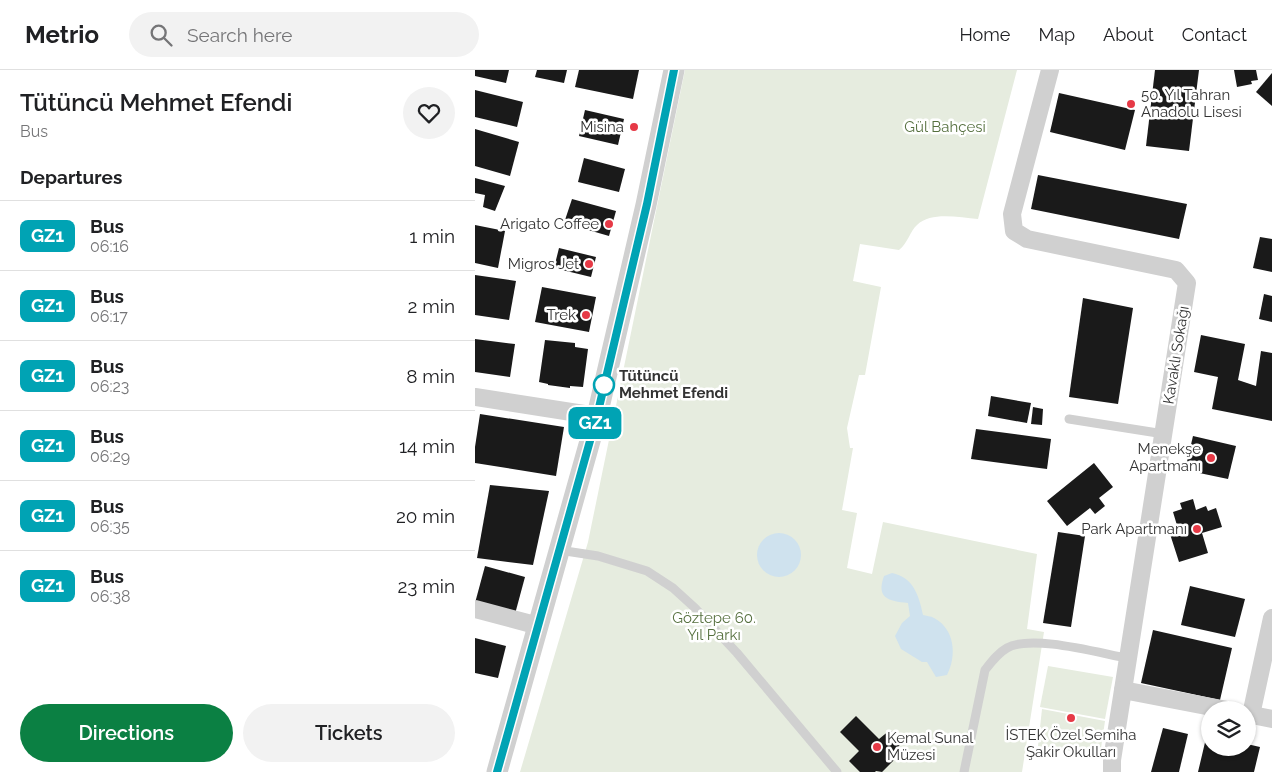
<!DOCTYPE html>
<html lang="en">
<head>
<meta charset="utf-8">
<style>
  body { margin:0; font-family:Raleway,sans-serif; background:#f2f2f2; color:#202124; height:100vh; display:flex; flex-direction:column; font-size:19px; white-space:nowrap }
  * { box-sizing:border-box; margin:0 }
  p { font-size:16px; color:#757577 }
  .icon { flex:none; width:28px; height:28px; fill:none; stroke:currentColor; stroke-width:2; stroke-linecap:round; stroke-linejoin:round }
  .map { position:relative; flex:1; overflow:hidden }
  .sheet { display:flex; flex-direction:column; background:#fff; width:475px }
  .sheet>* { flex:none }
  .badge { padding:0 10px; border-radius:8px; font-size:18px; line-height:32px }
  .tools { position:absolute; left:726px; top:631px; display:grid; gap:10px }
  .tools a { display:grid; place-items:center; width:55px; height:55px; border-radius:50%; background:#fff; box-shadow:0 1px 4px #0004; font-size:25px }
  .map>.badge { position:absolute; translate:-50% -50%; box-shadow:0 0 0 2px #fff }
  h2 { padding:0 20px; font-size:19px; line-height:45px }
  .round { display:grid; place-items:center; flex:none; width:52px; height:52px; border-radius:26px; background:#f2f2f2 }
  .headline { display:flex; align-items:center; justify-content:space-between; height:85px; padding:0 20px }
  h1 { font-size:24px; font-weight:600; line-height:38px }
  .cta { display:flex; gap:10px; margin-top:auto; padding:10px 20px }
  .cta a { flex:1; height:58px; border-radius:30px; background:#0b8043; color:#fff; font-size:20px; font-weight:600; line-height:58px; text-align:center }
  .cta a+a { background:#f2f2f2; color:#202124 }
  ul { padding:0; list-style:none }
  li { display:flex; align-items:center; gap:15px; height:70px; padding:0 20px; border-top:1px solid #e0e0e0 }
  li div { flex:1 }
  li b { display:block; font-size:19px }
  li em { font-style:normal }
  li .badge { min-width:55px; font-weight:700; text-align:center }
  header { display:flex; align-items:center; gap:30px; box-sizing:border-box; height:70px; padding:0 25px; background:#fff; border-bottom:1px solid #e0e0e0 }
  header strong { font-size:24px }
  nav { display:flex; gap:28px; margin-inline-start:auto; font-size:18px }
  .search { width:350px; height:45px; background:#f2f2f2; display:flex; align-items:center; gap:12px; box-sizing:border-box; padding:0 18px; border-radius:28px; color:#757577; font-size:19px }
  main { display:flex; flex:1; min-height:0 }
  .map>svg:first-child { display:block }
  .green { fill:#e6ecdf }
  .water { fill:#cfe2ee }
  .building { fill:#1a1a1a }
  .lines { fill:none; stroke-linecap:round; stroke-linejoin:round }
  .service { stroke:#d0d0d0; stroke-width:9 }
  .minor { stroke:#d0d0d0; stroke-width:18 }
  .tertiary { stroke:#d0d0d0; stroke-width:21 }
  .line-casing { stroke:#fff; stroke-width:11 }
  .line { stroke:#00a3b4; stroke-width:8 }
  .poi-dot { fill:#e63946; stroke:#fff; stroke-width:2 }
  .stop-dot { fill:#fff; stroke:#00a3b4; stroke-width:2.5 }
  .labels { text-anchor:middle; stroke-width:5; stroke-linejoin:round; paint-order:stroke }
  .poi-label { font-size:15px; fill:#333; stroke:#fff; text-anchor:end }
  .park-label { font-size:15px; fill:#56703f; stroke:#fff }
  .street-label { font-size:15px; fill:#333; stroke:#fff }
  .stop-label { font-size:15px; font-weight:bold; fill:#333; stroke:#fff; text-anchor:start }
</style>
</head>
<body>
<header>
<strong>Metrio</strong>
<div class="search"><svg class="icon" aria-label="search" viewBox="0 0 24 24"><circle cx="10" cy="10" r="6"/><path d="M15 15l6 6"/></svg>Search here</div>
<nav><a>Home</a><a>Map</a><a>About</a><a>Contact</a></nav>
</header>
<main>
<section class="sheet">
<div class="headline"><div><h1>Tütüncü Mehmet Efendi</h1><p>Bus</p></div><a class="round"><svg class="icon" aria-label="heart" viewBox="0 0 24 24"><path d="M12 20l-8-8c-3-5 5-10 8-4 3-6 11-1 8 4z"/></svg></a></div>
<h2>Departures</h2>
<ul>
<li><span class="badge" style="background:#00a3b4;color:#fff">GZ1</span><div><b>Bus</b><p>06:16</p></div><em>1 min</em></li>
<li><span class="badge" style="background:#00a3b4;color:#fff">GZ1</span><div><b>Bus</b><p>06:17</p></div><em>2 min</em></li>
<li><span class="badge" style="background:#00a3b4;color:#fff">GZ1</span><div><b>Bus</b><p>06:23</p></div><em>8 min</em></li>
<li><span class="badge" style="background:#00a3b4;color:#fff">GZ1</span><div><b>Bus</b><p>06:29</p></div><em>14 min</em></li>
<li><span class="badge" style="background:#00a3b4;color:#fff">GZ1</span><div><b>Bus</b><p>06:35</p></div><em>20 min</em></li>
<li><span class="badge" style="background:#00a3b4;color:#fff">GZ1</span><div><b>Bus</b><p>06:38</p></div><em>23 min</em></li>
</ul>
<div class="cta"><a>Directions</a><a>Tickets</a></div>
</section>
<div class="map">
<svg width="797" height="702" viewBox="0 0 797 702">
  <rect width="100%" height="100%" fill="#fff"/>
  <g class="green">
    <path d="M210 0H542L503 149C484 148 457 141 442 155 435 161 433 173 424 180L385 174 378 211 406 217 390 305H384L372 358 375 378H378L367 440 382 443 372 498 397 504 408 452 562 484 552 559 569 562 547 702H45L113 472Z"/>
    <polygon points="573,596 638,607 630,649 565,637"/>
    <polygon points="567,639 630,651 625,685 563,676"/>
  </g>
  <g class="water">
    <circle cx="304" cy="485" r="22"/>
    <path d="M417 503C438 507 444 525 448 545 451 546 456 546 459 548 480 559 482 586 472 605L461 607 452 592H447L426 579 420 566 427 553 435 546 433 533C413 531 401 528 409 506Z"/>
  </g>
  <g class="building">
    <polygon points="0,0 34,0 31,13 0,6"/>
    <polygon points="62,0 92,0 89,13 60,7"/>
    <polygon points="104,0 164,0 158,29 100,17"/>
    <polygon points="680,0 724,0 714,81 671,76"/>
    <polygon points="759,0 781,0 783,10 776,11 777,14 762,17"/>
    <polygon points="797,3 797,36 781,22"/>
    <polygon points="0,20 48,32 42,57 0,47"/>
    <polygon points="584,23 660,40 650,80 575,62"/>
    <polygon points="110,40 149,49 143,75 104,66"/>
    <polygon points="0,59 44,72 35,106 0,96"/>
    <polygon points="109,88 150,99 144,122 103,112"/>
    <polygon points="563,105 712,134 704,169 556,139"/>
    <polygon points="0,108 30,116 20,141 8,137 10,125 0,123"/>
    <polygon points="97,129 141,141 134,166 89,153"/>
    <polygon points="0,155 30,161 23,198 0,193"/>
    <polygon points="785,167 797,169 797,202 778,198"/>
    <polygon points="84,178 121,187 116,207 79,198"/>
    <polygon points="0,205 41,211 34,250 0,245"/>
    <polygon points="67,217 121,227 114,262 60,252"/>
    <polygon points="789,224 797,226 797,252 784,249"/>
    <polygon points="608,228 658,238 643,334 594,327"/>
    <polygon points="726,265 770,274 763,310 781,316 786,281 797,283 797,351 737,339 743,307 719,302"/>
    <polygon points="0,269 40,274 35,307 0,302"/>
    <polygon points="70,270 100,273 100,277 113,279 108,317 95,316 95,318 73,315 73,314 64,312"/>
    <polygon points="516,326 556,333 552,353 513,346"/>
    <polygon points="558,337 568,339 567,355 556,354"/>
    <polygon points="5,344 89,357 81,406 0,393 0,377"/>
    <polygon points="501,359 576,369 572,399 496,389"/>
    <polygon points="718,366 761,376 753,409 710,400"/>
    <polygon points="619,393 638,417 624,428 630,436 620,444 615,438 592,456 572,431"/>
    <polygon points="15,415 74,421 58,495 2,488"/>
    <polygon points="718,429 721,440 731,436 733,441 741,438 747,457 727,463 733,483 704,492 695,464 704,462 698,442 707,439 705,433"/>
    <polygon points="583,462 610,466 596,557 568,553"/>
    <polygon points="10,496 50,507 40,544 0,533"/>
    <polygon points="715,516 770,529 760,567 706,555"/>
    <polygon points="678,560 757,578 745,630 666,613"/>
    <polygon points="0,568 31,576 23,608 0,603"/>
    <polygon points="381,646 404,669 415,660 428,672 416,684 421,688 407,702 401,701 400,702 385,702 374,691 384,681 365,662"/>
    <polygon points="688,658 713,664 704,702 676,702"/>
    <polygon points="732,664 735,665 735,678 772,678 772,674 785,677 779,702 723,702"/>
  </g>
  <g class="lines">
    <g class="service">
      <polyline points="594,349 689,364"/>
      <polyline points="84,480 123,486 172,501 198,518 220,538 262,583 362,702"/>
      <path d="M489 702 510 600C517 591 523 583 532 578 556 564 624 583 652 588"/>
    </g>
    <g class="minor">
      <polyline points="575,0 537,144 539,161 552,169 701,200 712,213 637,690 637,702"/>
      <polyline points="0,327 122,346"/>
      <polyline points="0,539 64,556"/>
      <polyline points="648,620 752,640"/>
      <polyline points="772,644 797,649"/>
      <polyline points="776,645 797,548"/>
    </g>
    <polyline class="tertiary" points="22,702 122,346 171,135 199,0"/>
  </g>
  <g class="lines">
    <g class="line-casing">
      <polyline id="line" points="22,702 122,346 172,134 199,0"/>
    </g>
    <use href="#line" class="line"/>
  </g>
  <g class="poi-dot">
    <circle cx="656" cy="34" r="5"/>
    <circle cx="159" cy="57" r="5"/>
    <circle cx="134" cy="154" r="5"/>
    <circle cx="114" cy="194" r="5"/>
    <circle cx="111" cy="245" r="5"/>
    <circle cx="736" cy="388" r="5"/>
    <circle cx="722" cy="459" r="5"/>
    <circle cx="596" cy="648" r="5"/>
    <circle cx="402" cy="677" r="5"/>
  </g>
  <circle class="stop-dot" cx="129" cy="315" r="10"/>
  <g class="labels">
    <g class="poi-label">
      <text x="666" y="30" text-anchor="start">50. Yıl Tahran<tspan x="666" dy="17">Anadolu Lisesi</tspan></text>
      <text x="149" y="62">Misina</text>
      <text x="124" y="159">Arigato Coffee</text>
      <text x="104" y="199">Migros Jet</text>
      <text x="101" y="250">Trek</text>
      <text x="726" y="384">Menekşe<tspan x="726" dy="17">Apartmanı</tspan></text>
      <text x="712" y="464">Park Apartmanı</text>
      <text x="596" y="670" text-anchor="middle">İSTEK Özel Semiha<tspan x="596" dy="17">Şakir Okulları</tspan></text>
      <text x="412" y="673" text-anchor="start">Kemal Sunal<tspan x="412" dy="17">Müzesi</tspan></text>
    </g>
    <g class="park-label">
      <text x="470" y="62">Gül Bahçesi</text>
      <text x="239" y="553">Göztepe 60.<tspan x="239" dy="17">Yıl Parkı</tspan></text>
    </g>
    <g class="street-label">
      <text transform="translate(701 285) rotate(-81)" y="5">Kavaklı Sokağı</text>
    </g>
    <g class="stop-label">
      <text x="144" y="311">Tütüncü<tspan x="144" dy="17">Mehmet Efendi</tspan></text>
    </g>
  </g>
</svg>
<div class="tools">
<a><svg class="icon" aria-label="layers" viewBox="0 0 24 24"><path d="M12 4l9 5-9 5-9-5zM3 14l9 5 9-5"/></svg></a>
</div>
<b class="badge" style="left:120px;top:353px;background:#00a3b4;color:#fff">GZ1</b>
</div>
</main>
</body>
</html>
